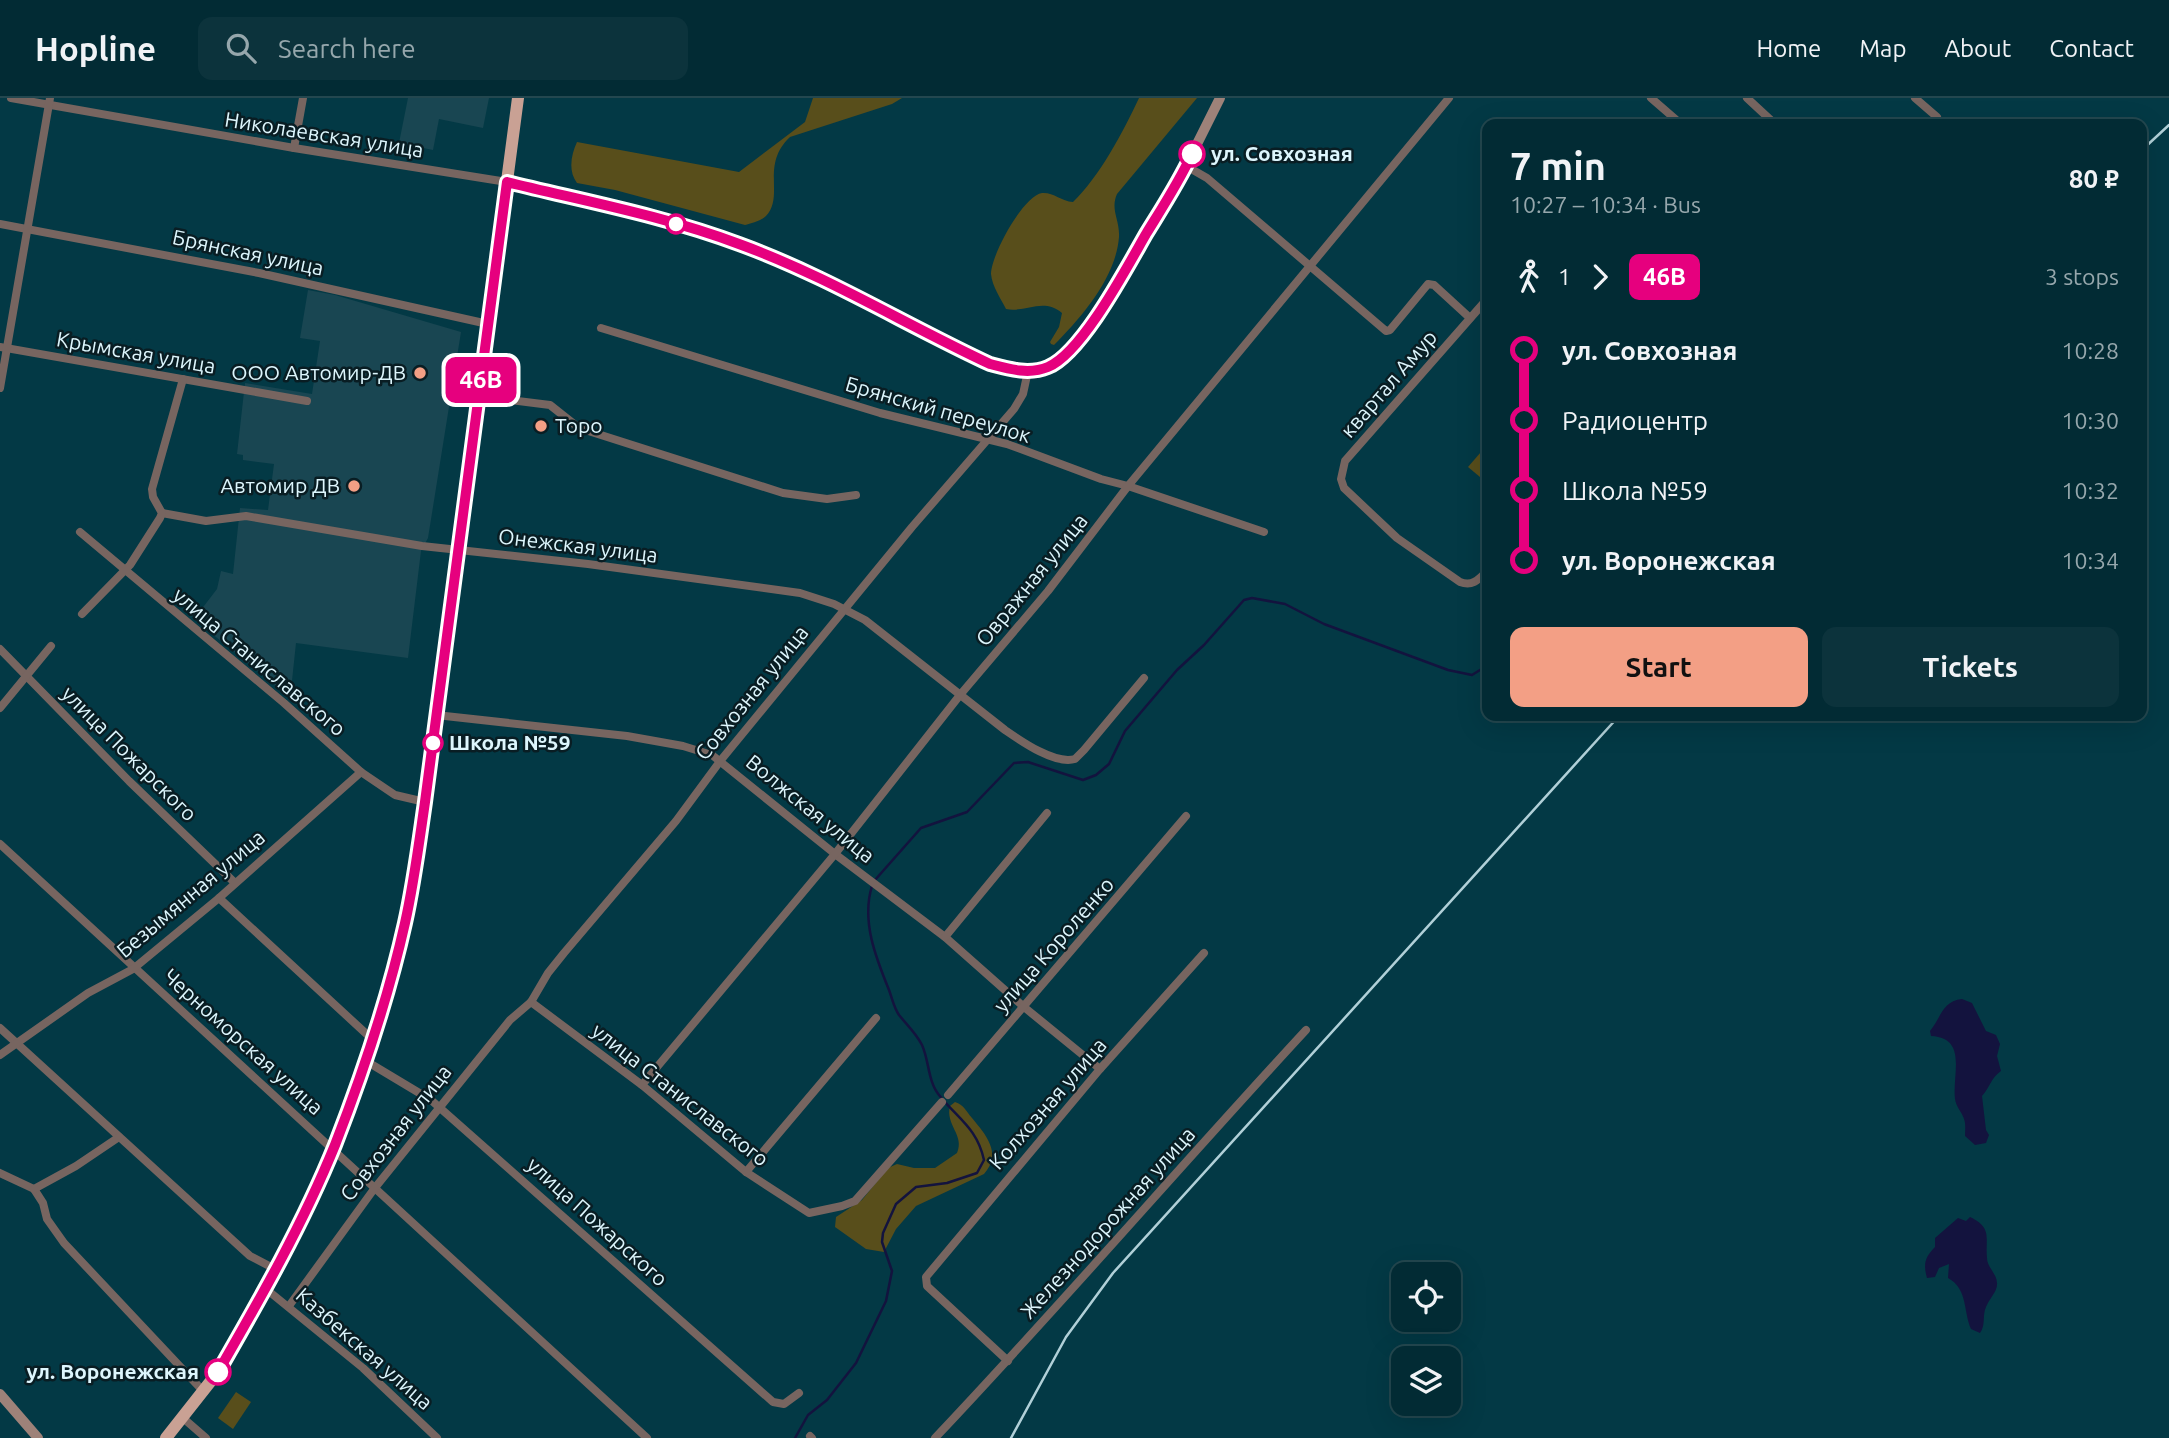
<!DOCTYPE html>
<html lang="en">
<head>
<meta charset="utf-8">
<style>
  body { margin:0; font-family:Ubuntu,sans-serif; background:#0c333c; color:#f1f3f6; height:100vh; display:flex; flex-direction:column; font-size:26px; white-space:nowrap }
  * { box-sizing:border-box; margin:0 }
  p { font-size:23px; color:#96a7ac }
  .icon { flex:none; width:38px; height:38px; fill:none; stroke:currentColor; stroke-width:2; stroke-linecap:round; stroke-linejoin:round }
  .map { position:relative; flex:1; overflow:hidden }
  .sheet { position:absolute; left:1482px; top:21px; width:665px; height:602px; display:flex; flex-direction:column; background:#022b34; border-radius:14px; box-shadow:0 7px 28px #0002,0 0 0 2px #23474f }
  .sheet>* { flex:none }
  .badge { padding:0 14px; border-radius:10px; font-size:24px; line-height:46px }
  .fabs { position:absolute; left:1391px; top:1164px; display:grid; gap:14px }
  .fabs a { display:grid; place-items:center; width:70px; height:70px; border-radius:14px; background:#022b34; box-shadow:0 7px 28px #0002,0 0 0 2px #23474f; font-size:35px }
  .map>.badge { position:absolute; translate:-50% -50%; box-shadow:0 0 0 4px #fff }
  .legs { display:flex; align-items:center; gap:10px; height:77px; padding:0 28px; font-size:23px }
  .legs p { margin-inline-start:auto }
  .headline { display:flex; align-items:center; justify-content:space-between; height:119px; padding:0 28px }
  h1 { font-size:38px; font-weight:700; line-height:52px }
  .button { display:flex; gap:14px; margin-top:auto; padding:14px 28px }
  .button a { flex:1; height:80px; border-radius:14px; background:#f39f85; color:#111; font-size:28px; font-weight:700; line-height:80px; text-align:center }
  .button a+a { background:#0c333c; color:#f1f3f6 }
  ul { padding:0 28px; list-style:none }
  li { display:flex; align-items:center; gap:24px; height:70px; font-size:26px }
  li i { display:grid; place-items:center; width:10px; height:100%; margin:0 9px; background:currentColor }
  li i::after { content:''; width:18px; height:18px; margin:-9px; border:5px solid; border-radius:50%; background:#022b34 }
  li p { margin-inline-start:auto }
  li:first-child i { background:linear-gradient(#0000 50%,currentColor 0) }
  li:last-child i { background:linear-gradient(currentColor 50%,#0000 0) }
  header { display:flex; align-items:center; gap:42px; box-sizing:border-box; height:98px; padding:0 35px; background:#022b34; border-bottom:2px solid #23474f }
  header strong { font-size:33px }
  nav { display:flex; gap:38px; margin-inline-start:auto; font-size:24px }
  .search { width:490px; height:63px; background:#0c333c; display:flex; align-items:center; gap:18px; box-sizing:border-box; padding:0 24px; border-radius:14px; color:#96a7ac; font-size:26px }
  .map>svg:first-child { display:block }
  .built { fill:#194652 }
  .green { fill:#584e1b }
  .water { fill:#13133e }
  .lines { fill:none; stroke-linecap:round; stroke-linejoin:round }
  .stream { stroke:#13133e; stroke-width:2.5 }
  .minor { stroke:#776560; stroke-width:8 }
  .secondary { stroke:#9e8279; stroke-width:10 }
  .trunk { stroke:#c9a194; stroke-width:12 }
  .rail { stroke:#b1d0d8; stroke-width:2.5 }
  .line-1-casing { stroke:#fff; stroke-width:16 }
  .line-1 { stroke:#e6007e; stroke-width:10 }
  .stop-1-dot { fill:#fff; stroke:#e6007e; stroke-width:3.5 }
  .poi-dot { fill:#f39f85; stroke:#091d23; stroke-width:2.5 }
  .labels { text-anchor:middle; stroke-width:5; stroke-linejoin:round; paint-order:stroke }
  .street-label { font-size:21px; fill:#ddf6fd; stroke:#091d23 }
  .stop-label { font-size:21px; font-weight:bold; fill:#ddf6fd; stroke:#091d23; text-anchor:start }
  .poi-label { font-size:21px; fill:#ddf6fd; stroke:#091d23; text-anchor:end }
</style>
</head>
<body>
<header>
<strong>Hopline</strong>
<div class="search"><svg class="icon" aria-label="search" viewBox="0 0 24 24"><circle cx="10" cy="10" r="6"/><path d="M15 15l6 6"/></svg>Search here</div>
<nav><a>Home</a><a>Map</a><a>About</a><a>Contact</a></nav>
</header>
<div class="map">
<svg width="2169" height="1340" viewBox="0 0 2169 1340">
  <rect width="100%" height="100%" fill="#033945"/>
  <g class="built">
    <polygon points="408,0 489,0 483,30 439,21 433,52 399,45"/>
    <polygon points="308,192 335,197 461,234 428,440 421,453 408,560 296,545 291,592 288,598 194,521 217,491 221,473 233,476 240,410 268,412 274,366 243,362 243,357 237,356 245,285 312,296 320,243 300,240"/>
  </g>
  <g class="green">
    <path d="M813 0H902L892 6 790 39C760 67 785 98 766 118 761 123 751 125 745 127L615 92 577 85C568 73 571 57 577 44L739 74 805 24Z"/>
    <path d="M1139 0H1197L1117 96C1110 112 1120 122 1119 139 1116 179 1082 219 1054 247L1051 246 1050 244 1059 229 1062 215C1043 199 1026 215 1006 211 1001 201 992 188 991 176 991 157 1023 98 1042 95 1053 94 1061 103 1073 104 1100 78 1123 34 1139 0Z"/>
    <polygon points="1487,347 1488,382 1486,384 1468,369"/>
    <path d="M955 1004C964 1007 966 1013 972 1020 985 1036 1003 1055 984 1076L916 1108 896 1131 884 1154 866 1151 835 1129 836 1119 862 1102 888 1070 897 1066 914 1070H935L957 1055C965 1037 945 1027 950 1008Z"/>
    <polygon points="236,1294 251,1304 233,1331 218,1320"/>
  </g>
  <g class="water">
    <path d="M1962 901 1972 905 1986 933 1996 937 2000 946 1997 958 2001 973C1991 980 1990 989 1982 998L1986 1032 1989 1037 1986 1045 1975 1047 1965 1038C1965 1033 1966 1026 1964 1021 1962 1014 1956 1009 1955 1001 1952 976 1968 940 1931 938L1930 933C1941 920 1942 903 1962 901Z"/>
    <path d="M1970 1119C1993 1130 1985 1140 1987 1160 1987 1169 1997 1176 1997 1185 1998 1193 1989 1201 1986 1209 1982 1218 1986 1227 1980 1235L1971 1231C1963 1212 1968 1191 1948 1180L1949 1166 1939 1170 1935 1179 1927 1180C1923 1166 1925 1159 1935 1149V1140L1958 1120 1966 1123Z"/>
  </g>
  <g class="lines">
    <g class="stream">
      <polyline points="875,782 921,730 967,714 1014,665 1028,664 1083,682 1096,677 1109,666 1125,633 1177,572 1204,547 1244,502 1252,500 1285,506 1324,526 1448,572 1472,577 1488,567"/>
      <path d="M795 1340 808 1317 827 1302 856 1265 886 1203 892 1173 882 1144 883 1135 896 1106 916 1089 947 1085 977 1075 984 1062C977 1030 958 1021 939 997 928 984 929 962 922 947 916 935 907 927 899 917 894 910 892 900 889 892 876 860 861 823 872 788"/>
    </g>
    <g class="minor">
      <polyline points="11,0 294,50 507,84"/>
      <polyline points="1651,0 1681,26"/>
      <polyline points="1747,0 1775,26"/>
      <polyline points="1915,0 1937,19"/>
      <polyline points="294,50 303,0"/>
      <polyline points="1186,68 1207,80 1386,233 1390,232 1428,186 1434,187 1470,220"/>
      <polyline points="0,126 259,175 488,226"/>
      <path d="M1488 200 1345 363 1341 381 1344 390 1397 440 1460 484C1473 489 1479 481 1488 472"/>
      <polyline points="601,230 880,315 1007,346 1101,381 1128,388 1264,434"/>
      <polyline points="0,249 307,303"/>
      <polyline points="0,290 50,0"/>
      <polyline points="479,298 550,307 579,330 783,395 827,401 856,397"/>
      <path d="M162 415 206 423 246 418 422 448 588 466 800 495 834 506 865 522 1005 632C1021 643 1055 667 1075 661L1084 652 1144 580"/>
      <polyline points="80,434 284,605 361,674 395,697 425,704"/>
      <polyline points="82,516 130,467 160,420 162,415 153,399 152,391 183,281"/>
      <polyline points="0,551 129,683 235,785"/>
      <polyline points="0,610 51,548"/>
      <polyline points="436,617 627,638 683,648 712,657 835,756 945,839 1024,909 1100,971"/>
      <polyline points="0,746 647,1340"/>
      <polyline points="219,800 373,942"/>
      <polyline points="945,839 1047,715"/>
      <polyline points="531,904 642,987 746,1074 809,1115 842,1108 855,1103 942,1004"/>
      <polyline points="0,930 250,1158 277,1172"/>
      <polyline points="0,957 88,895 133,871 219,800 361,674"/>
      <polyline points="366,963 431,1002 773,1304 784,1306 799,1295"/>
      <polyline points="642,987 835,756 960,597 1048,493 1128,388 1449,0"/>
      <polyline points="948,997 1186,718"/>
      <polyline points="746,1074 876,920"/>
      <polyline points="0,1075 34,1091 43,1105 47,1121 64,1145 204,1294"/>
      <polyline points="34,1091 76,1068 119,1039"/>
      <polyline points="266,1191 363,1270 437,1340"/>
      <polyline points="289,1208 374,1091 510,922 531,904 548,875 564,855 676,723 721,662 912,429 1014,311 1023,296 1028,273"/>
      <polyline points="1008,1263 927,1188 926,1179 1100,971 1204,855"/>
      <polyline points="183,1320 206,1340"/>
      <polyline points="810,1338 812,1340"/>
      <path d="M935 1340C1061 1207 1181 1067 1306 932"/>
    </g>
    <g class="secondary">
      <path d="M507 84C584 103 665 118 739 146 827 178 906 226 990 266L1009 271 1038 272 1060 262 1070 251 1100 213 1186 68 1220 0"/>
      <polyline points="0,1296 38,1340"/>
    </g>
    <polyline class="trunk" points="166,1340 218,1274 254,1213 277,1172 334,1050 373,942 398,855 411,792 425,704 518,0"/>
    <g class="rail">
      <polyline points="2142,52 2169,27"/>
      <polyline points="1011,1340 1066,1239 1113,1175 1619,618"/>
    </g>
  </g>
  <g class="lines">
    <g class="line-1-casing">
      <path id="line-1" d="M218 1274C260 1201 303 1126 335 1047 363 975 388 901 405 825 414 785 419 745 425 704L507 84C584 103 665 118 739 146 827 178 906 227 990 266 1009 271 1029 277 1048 269 1082 255 1127 169 1146 136 1162 110 1179 84 1192 56"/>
    </g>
    <use href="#line-1" class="line-1"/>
  </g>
  <g class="stop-1-dot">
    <circle cx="1192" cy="56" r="12"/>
    <circle cx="676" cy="126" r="9"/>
    <circle cx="433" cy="645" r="9"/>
    <circle cx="218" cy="1274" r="12"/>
  </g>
  <g class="poi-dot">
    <circle cx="420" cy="275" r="7"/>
    <circle cx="541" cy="328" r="7"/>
    <circle cx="354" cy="388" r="7"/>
  </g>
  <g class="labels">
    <g class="street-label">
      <text transform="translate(324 37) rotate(9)" y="7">Николаевская улица</text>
      <text transform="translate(248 155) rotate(12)" y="7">Брянская улица</text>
      <text transform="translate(136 255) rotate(10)" y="7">Крымская улица</text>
      <text transform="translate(1389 286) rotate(-49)" y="7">квартал Амур</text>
      <text transform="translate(938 312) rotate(16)" y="7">Брянский переулок</text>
      <text transform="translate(578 448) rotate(7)" y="7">Онежская улица</text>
      <text transform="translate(1032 482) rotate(-51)" y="7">Овражная улица</text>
      <text transform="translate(259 564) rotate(40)" y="7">улица Станиславского</text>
      <text transform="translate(752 595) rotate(-51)" y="7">Совхозная улица</text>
      <text transform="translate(129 656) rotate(45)" y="7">улица Пожарского</text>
      <text transform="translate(810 711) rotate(39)" y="7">Волжская улица</text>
      <text transform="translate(191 796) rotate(-40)" y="7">Безымянная улица</text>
      <text transform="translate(1054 847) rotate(-49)" y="7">улица Короленко</text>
      <text transform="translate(243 944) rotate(42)" y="7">Черноморская улица</text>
      <text transform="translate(680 997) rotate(38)" y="7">улица Станиславского</text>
      <text transform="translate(1048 1006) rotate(-49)" y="7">Колхозная улица</text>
      <text transform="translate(396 1035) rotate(-52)" y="7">Совхозная улица</text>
      <text transform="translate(597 1124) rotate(42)" y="7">улица Пожарского</text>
      <text transform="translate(1108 1125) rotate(-48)" y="7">Железнодорожная улица</text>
      <text transform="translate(364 1251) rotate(41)" y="7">Казбекская улица</text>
    </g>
    <g class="stop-label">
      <text x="1211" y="63">ул. Совхозная</text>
      <text x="449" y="652">Школа №59</text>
      <text x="199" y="1281" text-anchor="end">ул. Воронежская</text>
    </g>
    <g class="poi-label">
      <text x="406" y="282">ООО Автомир-ДВ</text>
      <text x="555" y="335" text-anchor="start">Торо</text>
      <text x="340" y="395">Автомир ДВ</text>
    </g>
  </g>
</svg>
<div class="fabs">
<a><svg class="icon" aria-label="locate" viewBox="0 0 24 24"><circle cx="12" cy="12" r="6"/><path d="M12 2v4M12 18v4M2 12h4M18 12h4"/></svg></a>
<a><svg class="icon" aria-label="layers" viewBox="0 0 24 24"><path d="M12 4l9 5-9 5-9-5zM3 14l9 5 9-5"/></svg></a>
</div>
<b class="badge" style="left:481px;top:282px;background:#e6007e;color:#fff">46В</b>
<section class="sheet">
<div class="headline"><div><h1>7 min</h1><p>10:27 – 10:34 · Bus</p></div><b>80 ₽</b></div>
<div class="legs"><svg class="icon" aria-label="walk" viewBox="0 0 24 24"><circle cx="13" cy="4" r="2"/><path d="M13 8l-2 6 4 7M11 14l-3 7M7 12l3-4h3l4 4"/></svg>1<svg class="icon" aria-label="forward" viewBox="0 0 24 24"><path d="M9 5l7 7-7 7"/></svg><b class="badge" style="background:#e6007e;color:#fff">46В</b><p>3 stops</p></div>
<ul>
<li><i style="color:#e6007e"></i><b>ул. Совхозная</b><p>10:28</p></li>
<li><i style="color:#e6007e"></i><span>Радиоцентр</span><p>10:30</p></li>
<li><i style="color:#e6007e"></i><span>Школа №59</span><p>10:32</p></li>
<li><i style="color:#e6007e"></i><b>ул. Воронежская</b><p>10:34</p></li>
</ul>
<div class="button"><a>Start</a><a>Tickets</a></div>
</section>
</div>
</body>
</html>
